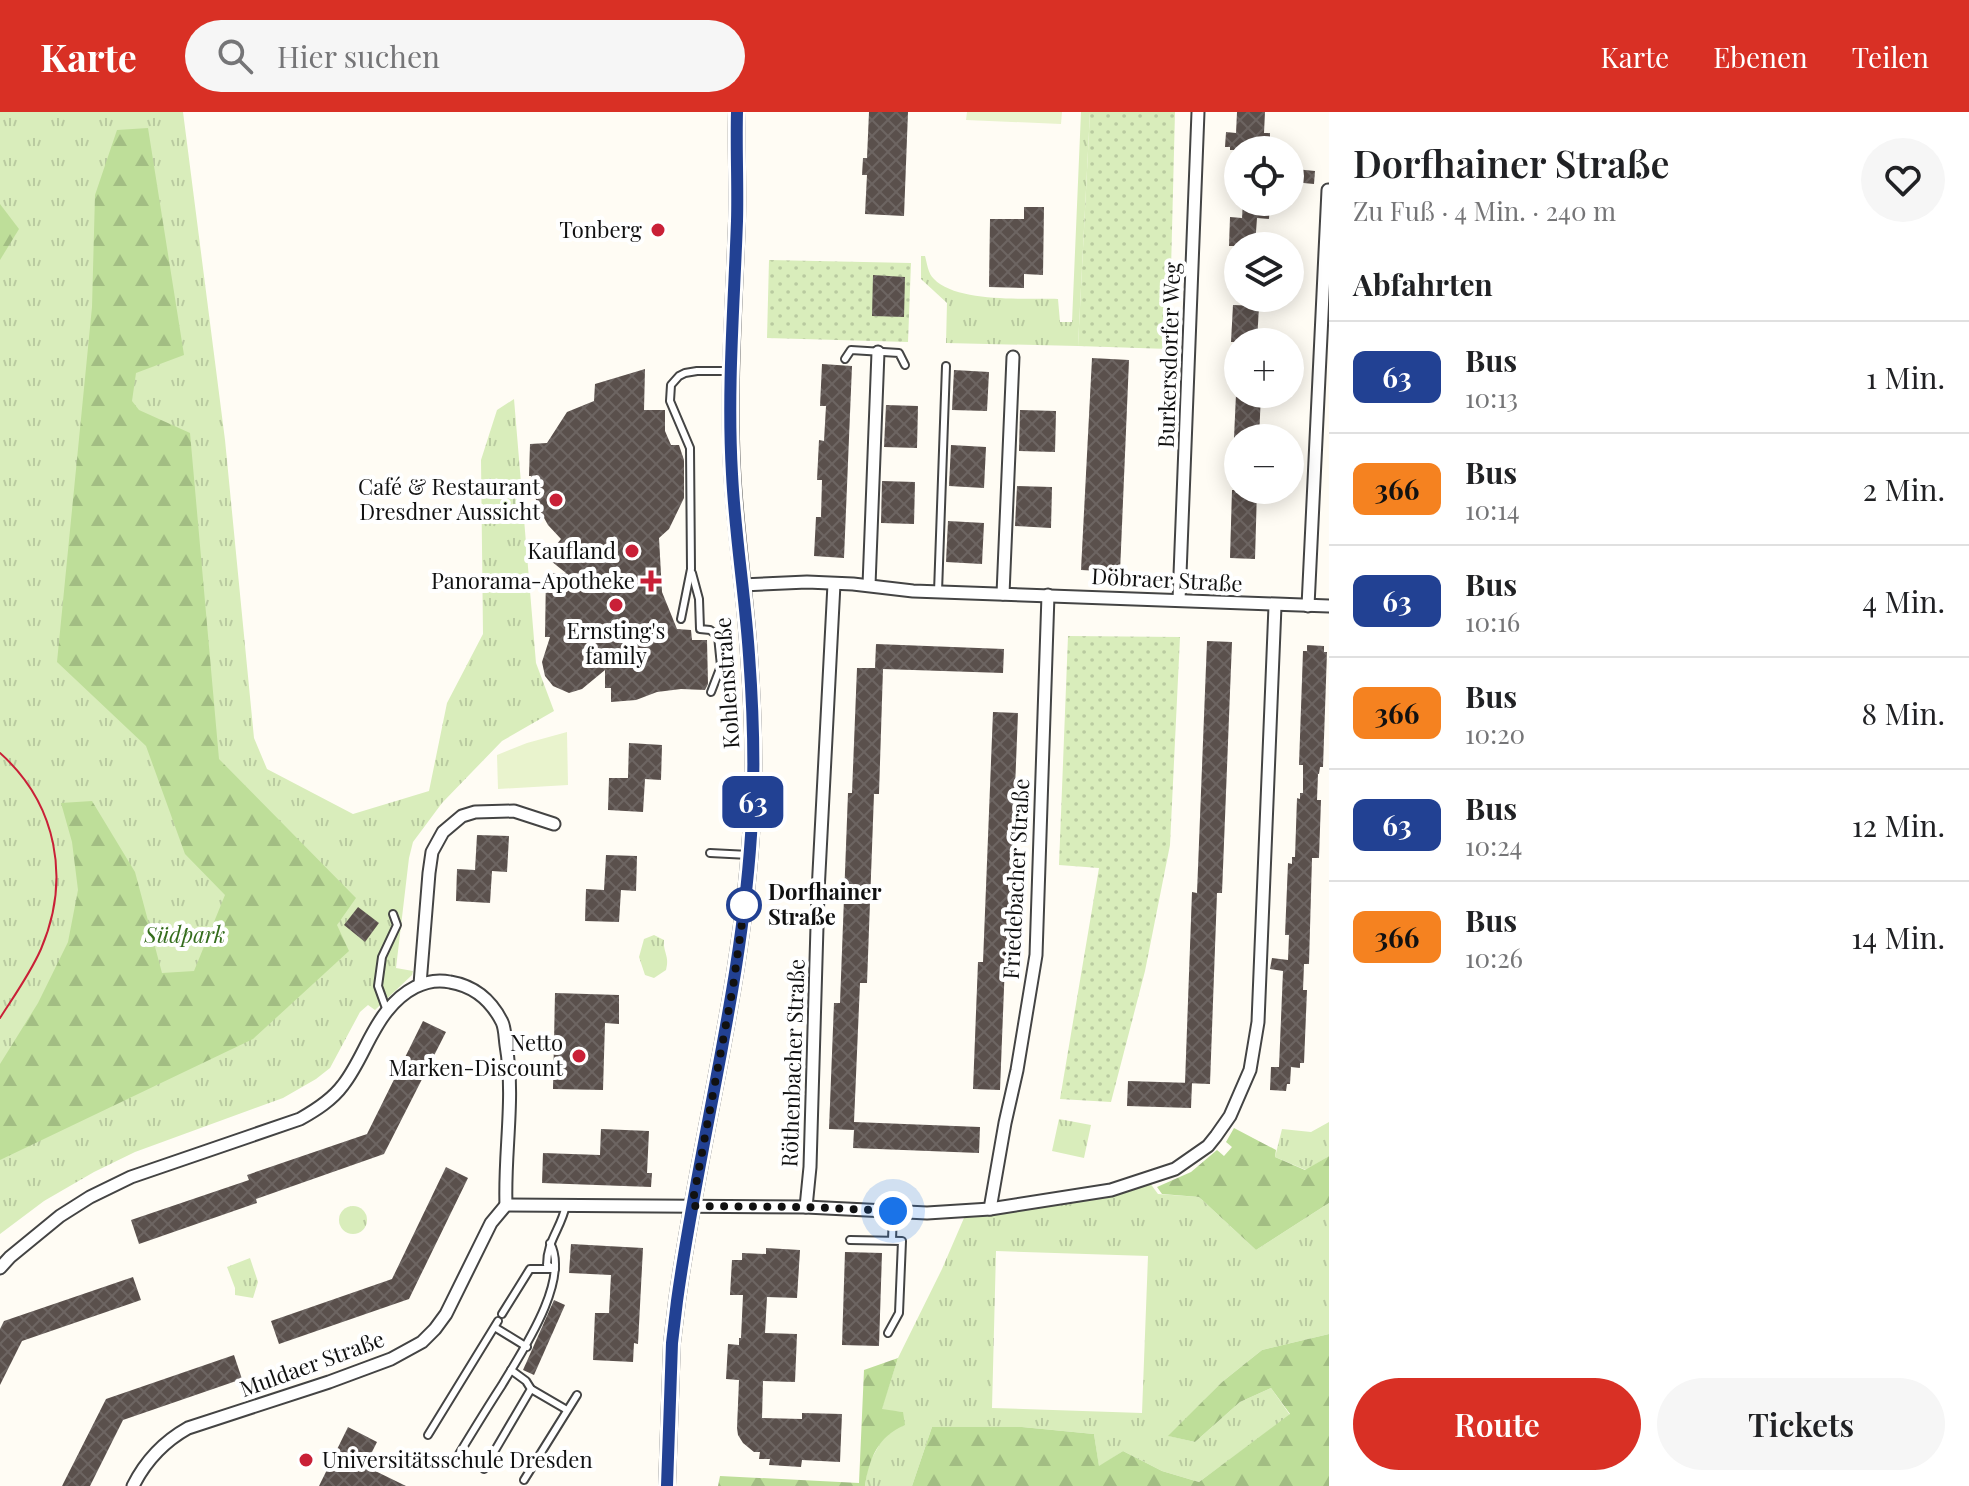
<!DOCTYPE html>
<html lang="de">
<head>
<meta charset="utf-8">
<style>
  body { margin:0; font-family:"Playfair Display",serif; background:#f6f6f6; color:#202124; height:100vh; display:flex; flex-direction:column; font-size:30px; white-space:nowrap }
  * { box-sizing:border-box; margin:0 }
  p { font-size:26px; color:#757577 }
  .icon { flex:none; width:44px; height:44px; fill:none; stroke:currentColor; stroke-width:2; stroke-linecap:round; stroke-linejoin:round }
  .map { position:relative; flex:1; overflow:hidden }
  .details { display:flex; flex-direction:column; background:#fff; width:640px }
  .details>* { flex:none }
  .badge { padding:0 16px; border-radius:12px; font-size:28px; line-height:52px }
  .fabs { position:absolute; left:1224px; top:24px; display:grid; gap:16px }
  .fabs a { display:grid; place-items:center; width:80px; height:80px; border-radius:50%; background:#fff; box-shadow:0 4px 20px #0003; font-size:40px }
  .you { position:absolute; width:40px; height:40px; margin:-20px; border:6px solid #fff; border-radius:50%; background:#1a73e8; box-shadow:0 0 0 12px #1a73e833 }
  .map>.badge { position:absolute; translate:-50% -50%; box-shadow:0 0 0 4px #fff }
  h2 { padding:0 24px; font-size:30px; line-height:72px }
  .round { display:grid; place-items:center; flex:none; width:84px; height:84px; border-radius:42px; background:#f6f6f6 }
  .summary { display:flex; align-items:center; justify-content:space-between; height:136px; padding:0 24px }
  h1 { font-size:38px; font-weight:600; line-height:60px }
  .button { display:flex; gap:16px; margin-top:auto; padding:16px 24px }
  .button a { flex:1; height:92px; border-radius:48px; background:#d93025; color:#fff; font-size:32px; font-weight:600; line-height:92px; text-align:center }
  .button a+a { background:#f6f6f6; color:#202124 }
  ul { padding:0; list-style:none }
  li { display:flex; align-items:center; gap:24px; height:112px; padding:0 24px; border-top:2px solid #e0e0e0 }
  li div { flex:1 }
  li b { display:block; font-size:30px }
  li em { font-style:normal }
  li .badge { min-width:88px; font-weight:700; text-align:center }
  header { display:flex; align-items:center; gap:48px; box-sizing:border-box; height:112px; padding:0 40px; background:#d93025; color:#fff }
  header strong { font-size:38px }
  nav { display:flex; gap:44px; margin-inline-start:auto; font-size:28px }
  .search { width:560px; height:72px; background:#f6f6f6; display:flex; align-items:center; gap:20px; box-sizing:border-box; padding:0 28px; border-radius:44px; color:#757577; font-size:30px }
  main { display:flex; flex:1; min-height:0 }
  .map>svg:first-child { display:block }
  .grass { fill:url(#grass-tufts); fill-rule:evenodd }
  .forest { fill:url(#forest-firs) }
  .garden { fill:url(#garden-dots) }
  .pitch { fill:#e9f3cd }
  .building { fill:url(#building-cross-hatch) }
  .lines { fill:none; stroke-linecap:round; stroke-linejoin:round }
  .service-casing { stroke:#444; stroke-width:10 }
  .minor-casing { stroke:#444; stroke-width:15 }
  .tertiary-casing { stroke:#444; stroke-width:18 }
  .service { stroke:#fff; stroke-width:6 }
  .minor { stroke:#fff; stroke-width:11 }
  .tertiary { stroke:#fff; stroke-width:14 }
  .tram { stroke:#c92037; stroke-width:2 }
  .line-casing { stroke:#fff; stroke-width:18 }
  .line { stroke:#224193; stroke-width:12 }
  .walk { stroke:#111; stroke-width:8; stroke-dasharray:0 14.4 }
  .poi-dot { fill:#c92037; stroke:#fff; stroke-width:3 }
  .stop-dot { fill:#fff; stroke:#224193; stroke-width:4 }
  .labels { text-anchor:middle; stroke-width:8; stroke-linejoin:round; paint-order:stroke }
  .poi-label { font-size:22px; fill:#111; stroke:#fff; text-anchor:end }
  .street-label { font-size:22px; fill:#111; stroke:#fff }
  .stop-label { font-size:22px; font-weight:bold; fill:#111; stroke:#fff; text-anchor:start }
  .park-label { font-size:22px; font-style:italic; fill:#346d1c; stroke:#fff }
</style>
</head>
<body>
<header>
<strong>Karte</strong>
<div class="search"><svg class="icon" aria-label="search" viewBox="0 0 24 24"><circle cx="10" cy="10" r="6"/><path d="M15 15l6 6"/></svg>Hier suchen</div>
<nav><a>Karte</a><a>Ebenen</a><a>Teilen</a></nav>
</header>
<main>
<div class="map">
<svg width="1329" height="1374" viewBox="0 0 1329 1374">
  <defs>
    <pattern id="grass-tufts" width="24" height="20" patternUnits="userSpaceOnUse" patternTransform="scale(2)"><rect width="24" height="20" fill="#d9edbb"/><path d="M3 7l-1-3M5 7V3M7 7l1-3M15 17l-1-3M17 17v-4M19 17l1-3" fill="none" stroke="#b9caa0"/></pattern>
    <pattern id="forest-firs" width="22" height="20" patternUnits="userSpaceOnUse" patternTransform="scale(2)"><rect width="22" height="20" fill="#bede99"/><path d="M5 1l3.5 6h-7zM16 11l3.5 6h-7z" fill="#a2bd83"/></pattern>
    <pattern id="garden-dots" width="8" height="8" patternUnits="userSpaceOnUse" patternTransform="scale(2)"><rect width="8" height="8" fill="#d9edbb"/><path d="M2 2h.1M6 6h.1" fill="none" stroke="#b9caa0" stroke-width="1.8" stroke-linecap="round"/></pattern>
    <pattern id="building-cross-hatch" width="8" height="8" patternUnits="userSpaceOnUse" patternTransform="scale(2)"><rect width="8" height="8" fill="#5a504c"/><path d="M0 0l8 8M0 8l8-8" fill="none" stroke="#6d6562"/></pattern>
  </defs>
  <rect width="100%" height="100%" fill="#fffcf4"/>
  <g class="grass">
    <polygon points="0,0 183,0 225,328 254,626 267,657 353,702 429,679 447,591 483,522 481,348 497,298 514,287 536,551 554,599 502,629 442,691 413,730 409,746 396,856 413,859 412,863 375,898 368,893 360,900 330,956 316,967 283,986 135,1040 94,1060 44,1089 0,1122"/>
    <path d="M1081 0H1090L1078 234 946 231 947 191 921 167V144H925C927 151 928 162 934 167 957 191 1026 186 1058 187L1060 210H1072Z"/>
    <path d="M654 823 664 828C663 841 670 844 666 858L654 866 645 863 639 845 644 827Z"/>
    <polygon points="1059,1007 1091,1013 1084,1046 1052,1039"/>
    <polygon points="1329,1010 1329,1044 1306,1058 1275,1045 1282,1017 1311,1020"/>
    <path d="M1147 1067 1158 1082 1199 1085 1256 1138 1329 1091V1222L1262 1238 1222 1270 1169 1324 1195 1330 1240 1290 1271 1276 1290 1303 1199 1370 1162 1359 1123 1339 1099 1355 1094 1322 1022 1315H932L912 1374H865L868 1353 882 1328 894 1317 903 1300 881 1298 898 1246 942 1157 967 1099ZM996 1139 1148 1144 1142 1301 992 1296Z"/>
    <circle cx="353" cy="1108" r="14"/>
    <polygon points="250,1146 258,1170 253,1186 235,1183 235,1176 227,1155"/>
  </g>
  <g class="forest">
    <polygon points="148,16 184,243 136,261 132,289 139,298 190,321 219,647 356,786 337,813 349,839 253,927 0,1048 0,952 38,891 68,830 78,778 72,730 61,691 92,689 135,760 162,861 194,859 225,783 185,742 146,634 57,550 92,195 95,83 117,18"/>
    <polygon points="0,92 19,117 0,148"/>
    <polygon points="1234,1016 1276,1038 1275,1045 1305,1058 1329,1044 1329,1091 1256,1138 1199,1085 1162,1082 1157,1075 1191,1060 1217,1038 1224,1044 1232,1035 1226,1030"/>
    <polygon points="1329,1222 1329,1374 912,1374 932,1315 1022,1315 1094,1322 1099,1354 1123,1339 1162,1359 1199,1370 1290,1302 1271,1276 1240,1290 1195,1330 1168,1324 1222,1270 1262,1238"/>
    <path d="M898 1246 882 1297 903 1300 905 1313C878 1324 869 1347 865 1374H718L720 1364 859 1371 864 1258Z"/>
  </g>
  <g class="garden">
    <polygon points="1090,0 1175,0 1169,237 1078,234"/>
    <polygon points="769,148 911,151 908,230 767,226"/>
    <polygon points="1068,524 1180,525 1170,733 1145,859 1111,990 1060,987 1099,756 1059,753"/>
  </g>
  <g class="pitch">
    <polygon points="967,0 1062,0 1061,12 966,8"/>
    <polygon points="567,620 568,673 498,677 497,643 527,631"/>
  </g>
  <g class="building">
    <polygon points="869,0 908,0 904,104 865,102 867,63 862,63 863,46 867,46"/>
    <polygon points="1237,0 1265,0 1264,21 1270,21 1270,38 1230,38 1230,35 1225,35 1226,20 1236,21"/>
    <polygon points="1295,57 1315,59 1314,72 1293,70"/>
    <polygon points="1243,90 1270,90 1269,107 1257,106 1255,134 1229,134 1230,105 1242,106"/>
    <polygon points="1024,95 1044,95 1043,163 1024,162 1024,176 989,175 990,107 1024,107"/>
    <polygon points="873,163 905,165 904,205 872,204"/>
    <polygon points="1233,193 1259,194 1257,230 1231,230"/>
    <polygon points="1092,246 1129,248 1120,460 1081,458"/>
    <polygon points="822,252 852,254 844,446 814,444 816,405 821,405 822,368 817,368 819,328 824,329 826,294 820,294"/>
    <polygon points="645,257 644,298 665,298 665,319 671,333 679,333 684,348 684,386 669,417 659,426 662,480 677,517 691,518 692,528 707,528 708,572 705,578 681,577 657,580 636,588 611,590 611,576 605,576 605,558 582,577 569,581 553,574 545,564 542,550 550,525 545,525 546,461 566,461 546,445 561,427 548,413 538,395 533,377 531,364 529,364 530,332 547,331 567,300 594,289 595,272"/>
    <polygon points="954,258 989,260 987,299 952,298"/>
    <polygon points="1236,282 1261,282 1259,326 1234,326"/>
    <polygon points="886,293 918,294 917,336 884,335"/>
    <polygon points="1020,298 1056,299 1055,340 1019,339"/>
    <polygon points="951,333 986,335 984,376 949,374"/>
    <polygon points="882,369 915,370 914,412 881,411"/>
    <polygon points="1017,374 1052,375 1051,416 1015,414"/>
    <polygon points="1232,378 1257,378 1255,447 1230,446"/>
    <polygon points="948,409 984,411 982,452 946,450"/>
    <polygon points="1207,529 1232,530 1222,781 1217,781 1210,972 1185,971 1192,780 1197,781"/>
    <polygon points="876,532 1004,537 1003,561 883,557 879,682 874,682 867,871 860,871 854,1010 980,1015 979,1041 853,1036 854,1018 829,1017 834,891 840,891 848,681 852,681 857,556 875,556"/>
    <polygon points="1307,533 1324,534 1324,540 1327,540 1323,655 1320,655 1319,662 1318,662 1317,688 1321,688 1319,746 1312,746 1309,852 1304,852 1303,878 1307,878 1304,951 1300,951 1300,956 1291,955 1290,972 1287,972 1286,979 1270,978 1271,955 1279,955 1283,859 1270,857 1272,846 1288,848 1289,823 1285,823 1288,751 1292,752 1292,745 1295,745 1297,686 1300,687 1300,681 1303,681 1303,653 1299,653 1303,539 1307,539"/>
    <polygon points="993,600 1018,601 1008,851 1005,851 1000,978 973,977 978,850 983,850"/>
    <polygon points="629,631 662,633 661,668 645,667 643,700 608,698 609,666 628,666"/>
    <polygon points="477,723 509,724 507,760 492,759 490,791 456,789 457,757 475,758"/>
    <polygon points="606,743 637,744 636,779 621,778 619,810 585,809 586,777 604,778"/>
    <polygon points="358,795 379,811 365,830 344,813"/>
    <polygon points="555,881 619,883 619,912 605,911 603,978 553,977"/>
    <polygon points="423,909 446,920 384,1042 256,1087 257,1091 139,1132 131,1108 249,1068 247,1063 367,1022"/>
    <polygon points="1128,969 1192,971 1191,996 1127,994"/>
    <polygon points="601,1017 649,1019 647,1061 652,1061 651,1075 542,1071 543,1041 600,1043"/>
    <polygon points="446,1055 468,1066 409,1187 279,1232 271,1209 392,1167"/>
    <polygon points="571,1132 643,1136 638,1232 634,1231 633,1250 593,1248 595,1201 609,1201 611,1163 569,1161"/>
    <polygon points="766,1136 800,1138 797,1186 767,1185 765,1221 797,1222 795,1270 763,1269 762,1306 802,1307 802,1301 842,1302 840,1350 802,1348 801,1355 769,1353 770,1347 759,1347 760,1340 754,1340 743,1331 738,1323 737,1316 739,1268 726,1267 728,1232 739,1233 739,1226 741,1226 743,1183 730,1183 732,1148 742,1148 742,1141 766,1142"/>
    <polygon points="845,1140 882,1141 879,1234 842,1233"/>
    <polygon points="133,1165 141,1188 22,1229 0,1273 0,1217 4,1209"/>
    <polygon points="554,1188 565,1193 534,1263 523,1258"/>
    <polygon points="234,1243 242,1267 123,1308 90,1374 62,1374 106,1287"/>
    <polygon points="348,1315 377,1330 365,1354 406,1374 319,1374"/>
  </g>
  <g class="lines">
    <g class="service-casing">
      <g id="service">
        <polyline points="845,247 851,238 899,241 905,253"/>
        <polyline points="692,461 699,487 700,517 710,518 718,524 721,554 711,580"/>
        <polyline points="938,480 946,254"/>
        <polyline points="681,507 691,457 690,336 670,289 671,273 679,264 685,261 697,259 730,259"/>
        <polyline points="710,741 749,743"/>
        <polyline points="387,899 378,874 382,845 397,813 393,802"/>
        <polyline points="850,1128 902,1129 899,1201 888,1221"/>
        <polyline points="892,1128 893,1099"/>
        <path d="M551 1155 547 1153C547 1128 561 1117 566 1093"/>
        <polyline points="502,1202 530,1157 555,1157"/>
        <polyline points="496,1216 527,1235"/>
        <polyline points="511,1258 526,1269 531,1277 567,1298"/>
        <polyline points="428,1323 498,1209"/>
        <path d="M459 1342C473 1319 487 1296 502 1273 521 1241 571 1168 550 1131"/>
        <polyline points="484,1357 531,1277"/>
        <polyline points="524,1368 577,1283"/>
      </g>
    </g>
    <g class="minor-casing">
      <g id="minor">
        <polyline points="742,473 807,470 853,472 913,479 1329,494"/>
        <polyline points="869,473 878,240"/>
        <polyline points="1003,482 1013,245"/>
        <polyline points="1179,488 1198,0"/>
        <polyline points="1308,494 1328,78"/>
        <polyline points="420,872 429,761 432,740 443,720 462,704 475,700 514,699 554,712"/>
        <polyline points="506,1093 806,1095 927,1101 990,1097 1111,1078 1175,1057 1208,1034 1216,1024 1230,1004 1250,958 1258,910 1275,494"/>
        <polyline points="806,1095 810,1055 818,780 834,472"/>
        <polyline points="990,1097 1005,1011 1017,958 1036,843 1048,483"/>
        <path d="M0 1156 10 1145 60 1104 90 1085 131 1065 300 1007C316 998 332 988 343 973 361 950 369 921 387 899 403 879 425 865 450 870 474 874 491 888 502 910 505 916 505 926 506 933 515 986 504 1040 506 1093"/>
        <path d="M133 1374C146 1348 163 1330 188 1316L329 1270 391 1247 422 1230 435 1217 446 1202 491 1111 506 1093"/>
      </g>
    </g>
    <g class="tertiary-casing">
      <path id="tertiary" d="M667 1374 672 1231 677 1189C699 1028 744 869 752 706 755 651 753 597 749 543 745 481 735 419 732 356 728 273 734 192 737 109 738 73 736 36 737 0"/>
    </g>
    <use href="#service" class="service"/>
    <use href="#minor" class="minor"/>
    <use href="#tertiary" class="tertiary"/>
    <path class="tram" d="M0 641C57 692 71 767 41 837 30 862 14 884 0 906"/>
  </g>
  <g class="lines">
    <g class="line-casing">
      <path id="line" d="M667 1374 672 1231 677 1189C699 1028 744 869 752 706 755 651 753 597 749 543 745 483 735 423 732 362 727 277 734 194 737 109 738 73 736 36 737 0"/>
    </g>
    <use href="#line" class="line"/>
    <polyline class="walk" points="744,793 746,782 733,875 692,1094 806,1095 893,1099"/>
  </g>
  <g class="poi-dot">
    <circle cx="658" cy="118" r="8"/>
    <circle cx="556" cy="388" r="8"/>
    <circle cx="632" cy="439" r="8"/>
    <path d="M647 457h8v8h8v8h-8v8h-8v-8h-8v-8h8z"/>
    <circle cx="616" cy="493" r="8"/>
    <circle cx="579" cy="944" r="8"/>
    <circle cx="306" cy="1348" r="8"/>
  </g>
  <circle class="stop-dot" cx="744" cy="793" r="16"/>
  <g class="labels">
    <g class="poi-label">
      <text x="642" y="126">Tonberg</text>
      <text x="540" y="383">Café &amp; Restaurant<tspan x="540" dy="25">Dresdner Aussicht</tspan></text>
      <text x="616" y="447">Kaufland</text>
      <text x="635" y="477">Panorama-Apotheke</text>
      <text x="616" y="527" text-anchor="middle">Ernsting's<tspan x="616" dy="25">family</tspan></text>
      <text x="563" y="939">Netto<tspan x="563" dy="25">Marken-Discount</tspan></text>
      <text x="322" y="1356" text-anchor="start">Universitätsschule Dresden</text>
    </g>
    <g class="street-label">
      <text transform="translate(1169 243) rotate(-88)" y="8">Burkersdorfer Weg</text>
      <text transform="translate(1167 468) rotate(3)" y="8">Döbraer Straße</text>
      <text transform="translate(727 571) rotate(-94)" y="8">Kohlenstraße</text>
      <text transform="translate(1016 767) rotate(-87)" y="8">Friedebacher Straße</text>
      <text transform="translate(793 951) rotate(-88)" y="8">Röthenbacher Straße</text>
      <text transform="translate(312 1252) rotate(-20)" y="8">Muldaer Straße</text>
    </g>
    <g class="stop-label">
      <text x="768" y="788">Dorfhainer<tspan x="768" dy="25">Straße</tspan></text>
    </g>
    <g class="park-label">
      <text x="185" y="831">Südpark</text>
    </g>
  </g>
</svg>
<div class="fabs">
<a><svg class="icon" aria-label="locate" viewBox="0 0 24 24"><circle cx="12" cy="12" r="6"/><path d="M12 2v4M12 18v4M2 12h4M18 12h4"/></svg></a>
<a><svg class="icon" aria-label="layers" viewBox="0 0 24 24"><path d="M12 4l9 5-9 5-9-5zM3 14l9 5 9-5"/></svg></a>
<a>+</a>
<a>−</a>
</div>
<div class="you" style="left:893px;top:1099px"></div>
<b class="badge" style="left:753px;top:690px;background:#224193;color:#fff">63</b>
</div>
<section class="details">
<div class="summary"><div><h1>Dorfhainer Straße</h1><p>Zu Fuß · 4 Min. · 240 m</p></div><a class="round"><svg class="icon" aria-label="heart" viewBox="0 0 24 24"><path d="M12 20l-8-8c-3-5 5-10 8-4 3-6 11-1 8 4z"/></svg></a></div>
<h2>Abfahrten</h2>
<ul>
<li><span class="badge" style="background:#224193;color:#fff">63</span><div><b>Bus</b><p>10:13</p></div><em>1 Min.</em></li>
<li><span class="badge" style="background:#f58220;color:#111">366</span><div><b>Bus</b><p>10:14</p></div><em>2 Min.</em></li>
<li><span class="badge" style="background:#224193;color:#fff">63</span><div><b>Bus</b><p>10:16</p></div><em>4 Min.</em></li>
<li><span class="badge" style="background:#f58220;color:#111">366</span><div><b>Bus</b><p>10:20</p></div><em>8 Min.</em></li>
<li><span class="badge" style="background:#224193;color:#fff">63</span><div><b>Bus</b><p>10:24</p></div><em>12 Min.</em></li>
<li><span class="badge" style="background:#f58220;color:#111">366</span><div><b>Bus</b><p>10:26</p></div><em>14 Min.</em></li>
</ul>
<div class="button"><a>Route</a><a>Tickets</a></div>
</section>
</main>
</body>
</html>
